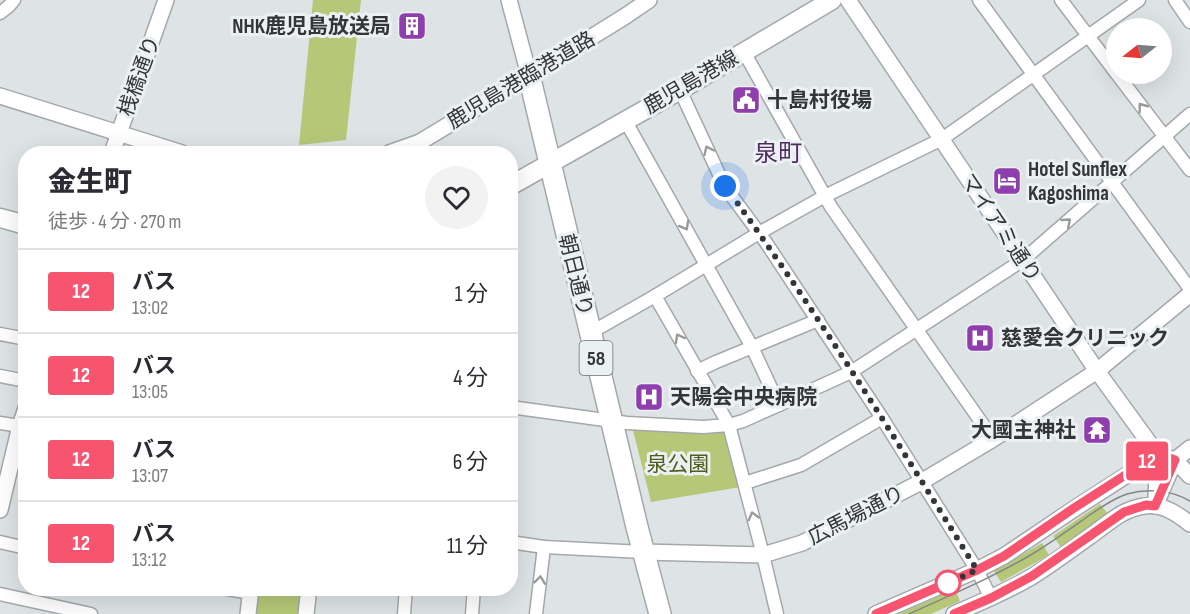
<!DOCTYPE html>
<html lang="ja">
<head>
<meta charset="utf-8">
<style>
  body { margin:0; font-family:"Sofia Sans Condensed","Noto Sans JP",sans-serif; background:#f2f2f3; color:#2b2b33; height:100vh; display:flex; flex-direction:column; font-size:22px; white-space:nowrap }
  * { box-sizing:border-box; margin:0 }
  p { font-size:20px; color:#7c7c81 }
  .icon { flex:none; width:33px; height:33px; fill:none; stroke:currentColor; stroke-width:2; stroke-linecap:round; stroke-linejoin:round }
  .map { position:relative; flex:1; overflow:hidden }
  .drawer { position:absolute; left:18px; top:146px; width:500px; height:450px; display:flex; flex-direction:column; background:#fff; border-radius:24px; box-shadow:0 6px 24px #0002 }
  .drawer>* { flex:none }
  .badge { padding:0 12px; border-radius:4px; font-size:21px; line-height:39px }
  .needle { width:39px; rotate:253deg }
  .controls { position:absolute; left:1106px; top:18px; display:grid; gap:12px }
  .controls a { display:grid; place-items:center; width:66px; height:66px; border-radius:50%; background:#fff; box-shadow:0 6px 24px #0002; font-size:30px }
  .you { position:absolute; width:30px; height:30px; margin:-15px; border:4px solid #fff; border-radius:50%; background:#1a73e8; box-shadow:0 0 0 9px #1a73e833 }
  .map>.badge { position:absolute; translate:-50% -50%; box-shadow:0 0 0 3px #fff }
  .round { display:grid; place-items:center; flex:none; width:63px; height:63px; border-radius:32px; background:#f2f2f3 }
  .head { display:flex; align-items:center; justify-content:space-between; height:102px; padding:0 30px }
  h1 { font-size:28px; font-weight:800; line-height:45px }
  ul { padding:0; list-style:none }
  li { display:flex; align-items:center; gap:18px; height:84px; padding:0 30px; border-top:2px solid #e1e1e2 }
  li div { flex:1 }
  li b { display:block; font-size:22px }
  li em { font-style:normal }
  li .badge { min-width:66px; font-weight:700; text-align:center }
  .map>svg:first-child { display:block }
  .green { fill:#b6c878 }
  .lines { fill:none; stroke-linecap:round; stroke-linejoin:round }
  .minor-casing { stroke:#a4a8ab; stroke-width:15 }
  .tertiary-casing { stroke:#a4a8ab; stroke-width:18 }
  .secondary-casing { stroke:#a4a8ab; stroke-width:21 }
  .trunk-casing { stroke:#a4a8ab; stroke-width:24 }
  .minor { stroke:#fff; stroke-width:12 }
  .tertiary { stroke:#fff; stroke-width:15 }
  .secondary { stroke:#fff; stroke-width:18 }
  .trunk { stroke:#fff; stroke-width:21 }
  .tram { stroke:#838688; stroke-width:1.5 }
  .oneway { stroke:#999a9a }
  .line-casing { stroke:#fff; stroke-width:14 }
  .line { stroke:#f7546f; stroke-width:9 }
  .walk { stroke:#333536; stroke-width:6; stroke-dasharray:0 10.8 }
  .stop-dot { fill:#fff; stroke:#f7546f; stroke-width:3 }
  .labels { text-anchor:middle; stroke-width:6; stroke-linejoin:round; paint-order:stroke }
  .shield { fill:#ebf0f3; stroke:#6a6d6f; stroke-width:1.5 }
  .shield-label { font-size:20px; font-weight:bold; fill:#333536 }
  .poi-label { font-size:21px; font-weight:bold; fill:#333536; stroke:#ebf0f3; text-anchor:start }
  .street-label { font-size:21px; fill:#333536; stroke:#ebf0f3 }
  .park-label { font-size:21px; fill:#505c1c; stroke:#ebf0f3 }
  .quarter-label { font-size:24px; fill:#512a60; stroke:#ebf0f3 }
</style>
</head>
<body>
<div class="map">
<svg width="1190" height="614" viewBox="0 0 1190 614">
  <rect width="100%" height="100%" fill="#dee3e6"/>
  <g class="green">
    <polygon points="313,0 361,0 346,140 299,145"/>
    <polygon points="633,430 722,432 727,435 741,487 651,502"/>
    <polygon points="1100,504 1108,514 1061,547 1053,536"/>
    <polygon points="1042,543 1049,555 1001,582 994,571"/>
    <polygon points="257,588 301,588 299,614 254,614"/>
    <polygon points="955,589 960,601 931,614 899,614"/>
  </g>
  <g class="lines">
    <g class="minor-casing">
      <g id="minor">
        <polyline points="979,0 1190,289"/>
        <polyline points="1061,0 1116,73"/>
        <polyline points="1175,0 1190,22"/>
        <polyline points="0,13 9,6 14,0"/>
        <polyline points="744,52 831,207 993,439"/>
        <polyline points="1117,74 1190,170"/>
        <polyline points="680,90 725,187 765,241 882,418 977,570 991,598"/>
        <polyline points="625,120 752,347 779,405"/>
        <polyline points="655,296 729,425 763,555 777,614"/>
        <polyline points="590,333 655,296 759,233 825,196 942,139 1139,0"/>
        <polyline points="0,334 26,339"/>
        <polyline points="697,371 716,362 818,320"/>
        <polyline points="0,376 26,381"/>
        <polyline points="510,407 627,423 703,427 729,425 743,421 779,405 851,372 1023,260 1190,114"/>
        <polyline points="0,423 26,427"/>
        <polyline points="745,483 801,465 882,418"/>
        <polyline points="0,542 26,548"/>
        <polyline points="510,542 544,547 643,552"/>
        <polyline points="222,588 250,593"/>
        <polyline points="0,594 91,614"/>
        <polyline points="404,614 406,588"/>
        <polyline points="472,614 474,588"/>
        <polyline points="536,614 544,547"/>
      </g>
    </g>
    <g class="tertiary-casing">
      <g id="tertiary">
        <polyline points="509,0 529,75"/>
        <polyline points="848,0 1097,371 1158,455"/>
        <polyline points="0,96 182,153"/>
        <polyline points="112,153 166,0"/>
        <polyline points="389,153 420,142 493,98 624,17 649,0"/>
        <polyline points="1166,457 1175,460 1190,476"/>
        <polyline points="1156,496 1158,455"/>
        <polyline points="1155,506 1175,460 1190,448"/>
        <polyline points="0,510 20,426 26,408"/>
        <polyline points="643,552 763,555 802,543 921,482 993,439 1097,371 1190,294"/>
        <polyline points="248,614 251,588"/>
        <polyline points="306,614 309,588"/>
        <polyline points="876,614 977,570 1004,556 1074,509 1158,455"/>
        <path d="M954 614C981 602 1008 591 1033 576 1052 564 1071 550 1089 537 1106 525 1123 508 1145 506 1161 503 1178 514 1190 524"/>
      </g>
    </g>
    <g class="secondary-casing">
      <g id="secondary">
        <polyline points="510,186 680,90 832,0"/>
        <polyline points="0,218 26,225"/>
      </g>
    </g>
    <g class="trunk-casing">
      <polyline id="trunk" points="529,75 637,527 660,614"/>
    </g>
    <use href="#minor" class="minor"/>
    <use href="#tertiary" class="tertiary"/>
    <use href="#secondary" class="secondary"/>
    <use href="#trunk" class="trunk"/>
    <path class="tram" d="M909 614C951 595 994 577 1034 553 1052 542 1070 529 1087 517 1100 508 1112 499 1127 494 1148 488 1171 490 1190 501"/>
  </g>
  <defs><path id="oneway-chevron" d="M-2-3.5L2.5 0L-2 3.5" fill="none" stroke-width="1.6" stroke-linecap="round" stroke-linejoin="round" transform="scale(1.5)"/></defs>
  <g class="oneway">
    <use href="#oneway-chevron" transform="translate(1142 107) rotate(-127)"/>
    <use href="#oneway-chevron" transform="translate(708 150) rotate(-115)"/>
    <use href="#oneway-chevron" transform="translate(1067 222) rotate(-41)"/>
    <use href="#oneway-chevron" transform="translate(685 226) rotate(61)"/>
    <use href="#oneway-chevron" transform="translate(679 338) rotate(-119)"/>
    <use href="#oneway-chevron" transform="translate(753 516) rotate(-105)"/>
    <use href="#oneway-chevron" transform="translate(540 580) rotate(-83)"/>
  </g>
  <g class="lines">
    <g class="line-casing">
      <polyline id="line" points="876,614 977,570 1004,556 1074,508 1158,454 1175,460 1155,506 1146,505 1124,512 1032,576 991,598 954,614"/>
    </g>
    <use href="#line" class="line"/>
    <path class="walk" d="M725 186C816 310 896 440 977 570L948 583"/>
  </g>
  <defs>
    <g id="building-square" transform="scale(1.5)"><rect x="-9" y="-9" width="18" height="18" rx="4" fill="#8f3ead" stroke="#ebf0f3"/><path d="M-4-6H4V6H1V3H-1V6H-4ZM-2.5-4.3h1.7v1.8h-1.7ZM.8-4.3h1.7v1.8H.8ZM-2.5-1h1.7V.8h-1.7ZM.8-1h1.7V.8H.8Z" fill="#fff"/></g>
    <g id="civic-square" transform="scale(1.5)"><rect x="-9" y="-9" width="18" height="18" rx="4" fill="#8f3ead" stroke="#ebf0f3"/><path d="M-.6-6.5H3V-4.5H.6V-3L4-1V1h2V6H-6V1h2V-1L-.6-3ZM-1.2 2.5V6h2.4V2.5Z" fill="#fff"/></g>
    <g id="hotel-square" transform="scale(1.5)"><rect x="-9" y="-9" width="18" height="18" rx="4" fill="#8f3ead" stroke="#ebf0f3"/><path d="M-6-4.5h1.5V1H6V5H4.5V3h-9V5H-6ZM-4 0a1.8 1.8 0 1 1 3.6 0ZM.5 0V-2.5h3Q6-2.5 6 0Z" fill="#fff"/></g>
    <g id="hospital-square" transform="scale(1.5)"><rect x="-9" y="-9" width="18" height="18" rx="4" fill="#8f3ead" stroke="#ebf0f3"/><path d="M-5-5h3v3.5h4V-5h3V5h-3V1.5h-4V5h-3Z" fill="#fff"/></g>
    <g id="temple-square" transform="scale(1.5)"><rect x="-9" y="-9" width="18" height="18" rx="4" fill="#8f3ead" stroke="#ebf0f3"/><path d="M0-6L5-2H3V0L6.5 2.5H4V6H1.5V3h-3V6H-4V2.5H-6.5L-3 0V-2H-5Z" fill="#fff"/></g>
  </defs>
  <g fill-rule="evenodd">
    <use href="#building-square" x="412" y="26"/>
    <use href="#civic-square" x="746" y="100"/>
    <use href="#hotel-square" x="1007" y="181"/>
    <use href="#hospital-square" x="980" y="338"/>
    <use href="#hospital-square" x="649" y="397"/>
    <use href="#temple-square" x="1097" y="430"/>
  </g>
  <circle class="stop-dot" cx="948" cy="583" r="12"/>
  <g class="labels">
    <rect class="shield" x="579.5" y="341" width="33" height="34" rx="4.5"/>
    <g class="shield-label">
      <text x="596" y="365">58</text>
    </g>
    <g class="poi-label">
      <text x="391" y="33" text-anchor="end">NHK鹿児島放送局</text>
      <text x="767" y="107">十島村役場</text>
      <text x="1028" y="176">Hotel Sunflex<tspan x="1028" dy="24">Kagoshima</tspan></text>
      <text x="1001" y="345">慈愛会クリニック</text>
      <text x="670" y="404">天陽会中央病院</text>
      <text x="1076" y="437" text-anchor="end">大國主神社</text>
    </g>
    <g class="street-label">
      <text transform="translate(139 76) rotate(-70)" y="7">桟橋通り</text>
      <text transform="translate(521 80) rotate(-31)" y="7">鹿児島港臨港道路</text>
      <text transform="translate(691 82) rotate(-30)" y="7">鹿児島港線</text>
      <text transform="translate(1001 228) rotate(56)" y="7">マイアミ通り</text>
      <text transform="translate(576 275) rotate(76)" y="7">朝日通り</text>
      <text transform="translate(856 515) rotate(-27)" y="7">広馬場通り</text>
    </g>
    <g class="park-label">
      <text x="678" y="471">泉公園</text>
    </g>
    <g class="quarter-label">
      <text x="778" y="161">泉町</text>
    </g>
  </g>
</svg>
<div class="controls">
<a><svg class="needle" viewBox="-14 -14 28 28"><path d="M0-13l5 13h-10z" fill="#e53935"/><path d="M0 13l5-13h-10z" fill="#7c7c81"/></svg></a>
</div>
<div class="you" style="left:725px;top:186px"></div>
<b class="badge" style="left:1147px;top:461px;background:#f7546f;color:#fff">12</b>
<section class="drawer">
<div class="head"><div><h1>金生町</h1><p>徒歩 · 4 分 · 270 m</p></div><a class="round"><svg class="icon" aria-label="heart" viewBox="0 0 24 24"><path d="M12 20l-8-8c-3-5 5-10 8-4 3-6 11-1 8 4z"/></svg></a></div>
<ul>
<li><span class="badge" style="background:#f7546f;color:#fff">12</span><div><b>バス</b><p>13:02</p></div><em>1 分</em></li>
<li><span class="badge" style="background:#f7546f;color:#fff">12</span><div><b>バス</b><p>13:05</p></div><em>4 分</em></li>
<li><span class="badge" style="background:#f7546f;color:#fff">12</span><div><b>バス</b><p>13:07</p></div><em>6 分</em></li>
<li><span class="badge" style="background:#f7546f;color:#fff">12</span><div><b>バス</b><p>13:12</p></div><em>11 分</em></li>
</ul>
</section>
</div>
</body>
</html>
